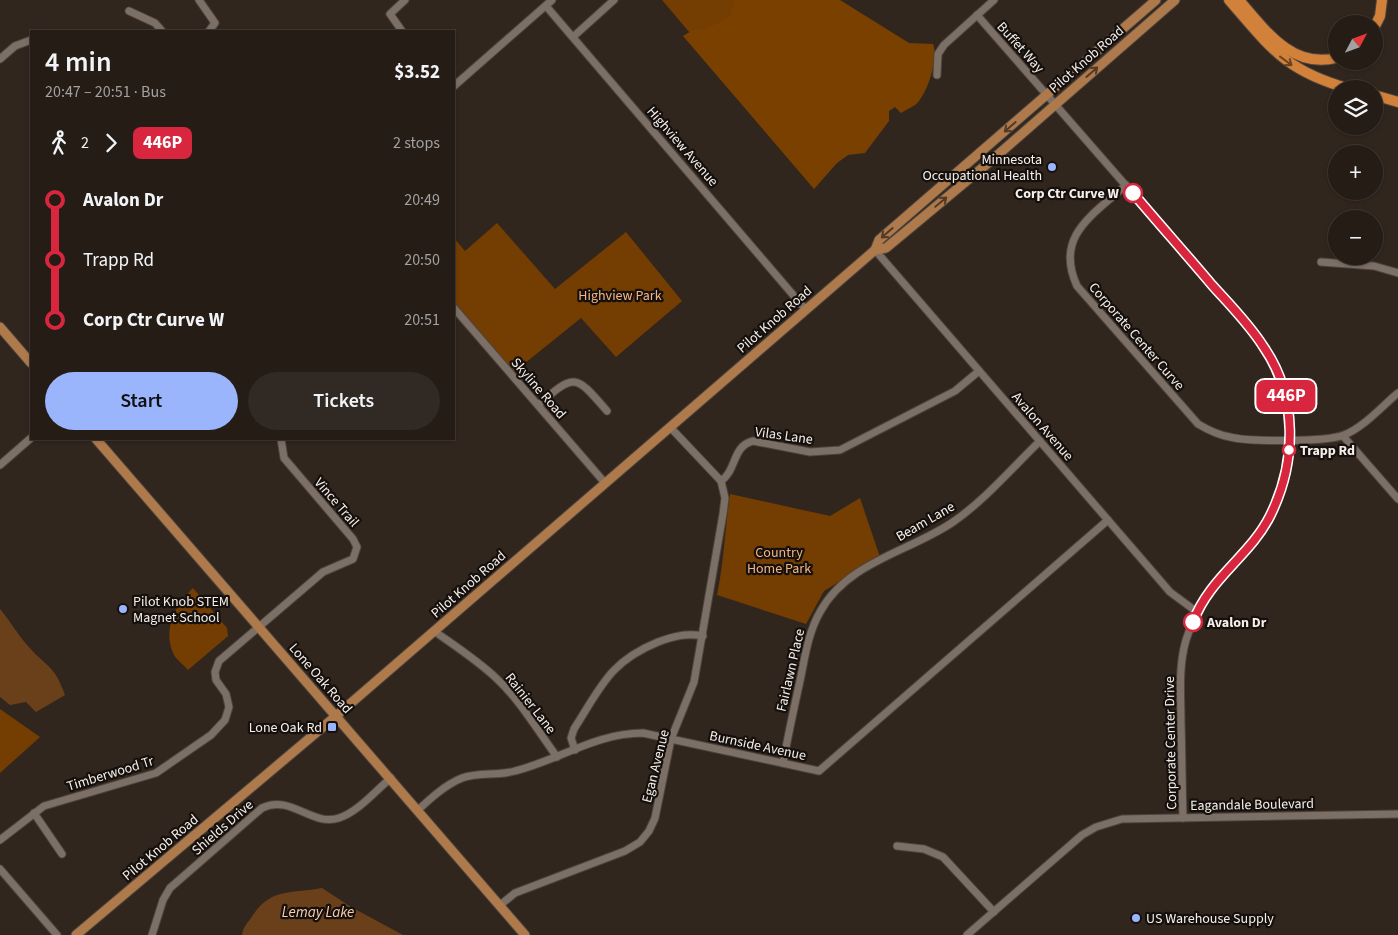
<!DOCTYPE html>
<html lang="en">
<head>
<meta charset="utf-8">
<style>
  body { margin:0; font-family:"Source Sans 3",sans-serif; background:#312923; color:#f1f3f6; height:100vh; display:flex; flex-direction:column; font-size:19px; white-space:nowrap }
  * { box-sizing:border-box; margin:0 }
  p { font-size:16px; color:#a3a1a1 }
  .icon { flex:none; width:28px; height:28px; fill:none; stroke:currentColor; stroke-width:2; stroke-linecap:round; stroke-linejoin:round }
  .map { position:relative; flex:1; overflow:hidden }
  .side { position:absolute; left:30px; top:30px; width:425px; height:410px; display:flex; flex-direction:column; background:#251c16; border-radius:0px; box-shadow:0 1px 4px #0004,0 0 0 1px #423a35 }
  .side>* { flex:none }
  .badge { padding:0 10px; border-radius:8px; font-size:18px; line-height:32px }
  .needle { width:32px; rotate:49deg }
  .controls { position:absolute; left:1328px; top:15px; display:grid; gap:10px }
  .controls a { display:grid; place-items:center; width:55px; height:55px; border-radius:50%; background:#251c16; box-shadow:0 1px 4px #0004,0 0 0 1px #423a35; font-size:25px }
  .map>.badge { position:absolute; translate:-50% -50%; box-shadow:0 0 0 2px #fff }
  .legs { display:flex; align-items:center; gap:8px; height:55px; padding:0 15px; font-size:16px }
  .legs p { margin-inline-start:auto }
  .head { display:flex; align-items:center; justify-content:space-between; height:85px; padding:0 15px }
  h1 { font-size:28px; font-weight:600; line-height:38px }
  .action { display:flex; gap:10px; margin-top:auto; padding:10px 15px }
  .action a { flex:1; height:58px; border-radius:30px; background:#9bb5fd; color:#111; font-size:20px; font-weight:600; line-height:58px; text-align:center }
  .action a+a { background:#312923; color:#f1f3f6 }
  ul { padding:0 15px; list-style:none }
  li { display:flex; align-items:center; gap:18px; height:60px; font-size:19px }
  li i { display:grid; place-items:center; width:8px; height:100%; margin:0 6px; background:currentColor }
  li i::after { content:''; width:12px; height:12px; margin:-6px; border:4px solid; border-radius:50%; background:#251c16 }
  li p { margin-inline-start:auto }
  li:first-child i { background:linear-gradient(#0000 50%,currentColor 0) }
  li:last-child i { background:linear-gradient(currentColor 50%,#0000 0) }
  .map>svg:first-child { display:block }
  .green { fill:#743d02 }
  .forest { fill:#7a4000 }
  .water { fill:#6a401b }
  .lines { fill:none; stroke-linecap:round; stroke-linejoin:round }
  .minor-casing { stroke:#4d453e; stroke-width:9 }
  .major-casing { stroke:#4d453e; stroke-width:11 }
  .highway-casing { stroke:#4d453e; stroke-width:12 }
  .minor { stroke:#7c6f66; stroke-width:7 }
  .major { stroke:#af7a4b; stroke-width:9 }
  .highway { stroke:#d18139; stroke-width:10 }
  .oneway { stroke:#6a4321 }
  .oneway2 { stroke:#533a26 }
  .line-1-casing { stroke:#fff; stroke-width:11 }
  .line-1 { stroke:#d7263d; stroke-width:8 }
  .poi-dot { fill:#9bb5fd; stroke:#15100d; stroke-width:2 }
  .stop-1-dot { fill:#fff; stroke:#d7263d; stroke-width:2.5 }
  .labels { text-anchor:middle; stroke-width:4.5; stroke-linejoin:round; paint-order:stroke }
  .street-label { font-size:14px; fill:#f6efe9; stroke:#15100d }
  .poi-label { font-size:14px; fill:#f6efe9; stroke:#15100d; text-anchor:end }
  .stop-label { font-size:14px; font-weight:bold; fill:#f6efe9; stroke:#15100d; text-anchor:start }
  .park-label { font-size:14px; fill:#f2b484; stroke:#15100d }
  .water-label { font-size:15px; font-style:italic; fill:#f9cfaf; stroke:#15100d }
</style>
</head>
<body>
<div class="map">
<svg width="1398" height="935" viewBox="0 0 1398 935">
  <rect width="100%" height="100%" fill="#31261e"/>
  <g class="green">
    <polygon points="662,0 777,0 723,72"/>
    <polygon points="497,223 555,289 626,232 682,301 616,357 581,318 514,372 454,303 454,238 465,251"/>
    <path d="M730 494 830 516 860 498 880 557 824 591 806 624 717 595C724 562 725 528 730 494Z"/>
    <path d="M193 588 227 628 228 636 188 670C184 665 177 660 174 655 162 630 175 605 193 588Z"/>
    <polygon points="0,709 40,737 0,773"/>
  </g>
  <path class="forest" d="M734 0H840L909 43 933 44C939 57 927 96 915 105 911 108 905 110 901 113L895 107 889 111V121L865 153 848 155 837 163 814 189 683 36 693 30 708 28 730 17Z"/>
  <g class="water">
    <path d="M0 609C10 621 18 635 28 646 47 668 54 664 65 695L36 712 26 702 10 705 0 697Z"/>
    <path d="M322 888 351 907 403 935H242C243 928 247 923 251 918 270 887 291 894 322 888Z"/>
  </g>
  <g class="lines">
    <g class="minor-casing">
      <g id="minor">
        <polyline points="199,0 215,23 209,31"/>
        <polyline points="546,6 806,310"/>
        <polyline points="129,11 155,23 162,31"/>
        <path d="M977 15 1251 329C1301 396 1305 473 1253 541 1243 555 1228 566 1217 580 1203 597 1193 619 1186 640 1178 667 1181 696 1181 723 1182 755 1182 786 1183 818"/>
        <polyline points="402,31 390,14 405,0"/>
        <polyline points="573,37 614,0"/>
        <polyline points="0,59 15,46 31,40"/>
        <polyline points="937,75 938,54 944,45 994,0"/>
        <polyline points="454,86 552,0"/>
        <path d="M1126 185C1093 215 1054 236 1077 286L1198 424C1208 430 1218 435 1230 437 1249 442 1327 442 1344 435 1364 427 1381 407 1398 393"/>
        <polyline points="875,250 1170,592 1197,612"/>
        <polyline points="1321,262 1374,266 1398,273"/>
        <polyline points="454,308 605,483"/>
        <path d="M538 405C575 373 575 374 607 411"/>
        <polyline points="670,427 721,481"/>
        <polyline points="1343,436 1398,499"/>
        <polyline points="0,465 31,438"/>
        <path d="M721 481C737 470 732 446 753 441L810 452 840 450 955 391 979 371"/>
        <path d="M434 631C455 646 477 660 496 678 520 700 538 731 557 757"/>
        <path d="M575 750 571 738 574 729C601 687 609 662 658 642 674 636 686 633 703 636"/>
        <path d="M783 763C788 736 794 708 800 681 805 657 808 633 820 612 847 562 909 552 953 522 985 500 1012 468 1040 441"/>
        <path d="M418 810C431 798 445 785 462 778 479 772 497 776 515 771 559 760 596 733 643 733L819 771 1108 520"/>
        <polyline points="34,813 62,854"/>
        <polyline points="0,840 44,806 156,773 211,735 225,720 229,707 226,694 216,680 215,672 219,661 323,572 353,559 357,547 353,539 284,458 281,439"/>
        <polyline points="897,846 924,849 943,857 994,912"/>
        <polyline points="0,869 57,935"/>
        <polyline points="499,906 515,893 625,851 640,842 649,831 655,818 671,739 694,682 723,514 725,498 721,481"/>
        <path d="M152 935 163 900 170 888 262 808C291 794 312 827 339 818 358 812 375 791 391 778"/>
        <polyline points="967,935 1082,835 1096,827 1122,819 1398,814"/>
      </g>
    </g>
    <g class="major-casing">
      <g id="major">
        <polyline points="875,250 886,248 993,159 1175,0"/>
        <polyline points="0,327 31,363"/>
        <polyline points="96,439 525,935"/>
        <polyline points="76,935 336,716 875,250 879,240 1156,0"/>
      </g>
    </g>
    <g class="highway-casing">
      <g id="highway">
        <path d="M1229 0C1271 48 1285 71 1350 89"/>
        <path d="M1239 0C1265 30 1292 69 1336 58"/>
        <polyline points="1374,28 1380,16 1382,0"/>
        <polyline points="1374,95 1398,102"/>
      </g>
    </g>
    <use href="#minor" class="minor"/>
    <use href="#major" class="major"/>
    <use href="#highway" class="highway"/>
  </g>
  <defs><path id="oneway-shaft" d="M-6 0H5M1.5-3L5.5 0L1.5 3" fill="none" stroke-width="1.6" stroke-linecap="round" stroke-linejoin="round" transform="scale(1.25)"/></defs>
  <use class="oneway" href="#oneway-shaft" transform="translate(1286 61) rotate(37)"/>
  <g class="oneway2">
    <use href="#oneway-shaft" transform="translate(1092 72) rotate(-41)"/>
    <use href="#oneway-shaft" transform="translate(1010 127) rotate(139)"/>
    <use href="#oneway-shaft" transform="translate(941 202) rotate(-40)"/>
    <use href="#oneway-shaft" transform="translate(887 233) rotate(139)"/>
  </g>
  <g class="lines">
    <g class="line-1-casing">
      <path id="line-1" d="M1133 193C1159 224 1186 254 1212 285 1230 305 1249 324 1263 346 1298 396 1297 462 1270 516 1250 556 1210 577 1193 622"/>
    </g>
    <use href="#line-1" class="line-1"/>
  </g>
  <g class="poi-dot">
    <circle cx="1052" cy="167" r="5"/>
    <circle cx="123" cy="609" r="5"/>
    <rect x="327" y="722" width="10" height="10" rx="2.5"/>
    <circle cx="1136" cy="918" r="5"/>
  </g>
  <g class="stop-1-dot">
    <circle cx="1133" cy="193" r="9"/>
    <circle cx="1289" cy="450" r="6"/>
    <circle cx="1193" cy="622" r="9"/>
  </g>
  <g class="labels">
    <g class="street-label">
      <text transform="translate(1021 47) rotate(48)" y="5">Buffet Way</text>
      <text transform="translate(1086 59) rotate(-41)" y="5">Pilot Knob Road</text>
      <text transform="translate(683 146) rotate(49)" y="5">Highview Avenue</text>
      <text transform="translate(774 319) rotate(-41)" y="5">Pilot Knob Road</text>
      <text transform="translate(1137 336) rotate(49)" y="5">Corporate Center Curve</text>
      <text transform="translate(539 388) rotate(49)" y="5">Skyline Road</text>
      <text transform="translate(1043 426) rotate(49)" y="5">Avalon Avenue</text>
      <text transform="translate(784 435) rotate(8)" y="5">Vilas Lane</text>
      <text transform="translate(337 502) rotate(49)" y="5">Vince Trail</text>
      <text transform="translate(925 521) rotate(-30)" y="5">Beam Lane</text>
      <text transform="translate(468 584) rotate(-41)" y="5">Pilot Knob Road</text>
      <text transform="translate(790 670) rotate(-77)" y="5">Fairlawn Place</text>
      <text transform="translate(321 678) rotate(49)" y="5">Lone Oak Road</text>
      <text transform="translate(531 703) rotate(52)" y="5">Rainier Lane</text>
      <text transform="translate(1170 743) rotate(-91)" y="5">Corporate Center Drive</text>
      <text transform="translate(758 745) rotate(12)" y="5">Burnside Avenue</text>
      <text transform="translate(655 766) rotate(-76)" y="5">Egan Avenue</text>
      <text transform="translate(110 773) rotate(-17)" y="5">Timberwood Tr</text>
      <text transform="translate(1252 804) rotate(-1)" y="5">Eagandale Boulevard</text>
      <text transform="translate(222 827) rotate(-41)" y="5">Shields Drive</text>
      <text transform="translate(160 847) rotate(-40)" y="5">Pilot Knob Road</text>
    </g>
    <g class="poi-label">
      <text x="1042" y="164">Minnesota<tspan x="1042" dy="16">Occupational Health</tspan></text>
      <text x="133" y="606" text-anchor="start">Pilot Knob STEM<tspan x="133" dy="16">Magnet School</tspan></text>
      <text x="322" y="732">Lone Oak Rd</text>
      <text x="1146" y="923" text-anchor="start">US Warehouse Supply</text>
    </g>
    <g class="stop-label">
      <text x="1119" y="198" text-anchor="end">Corp Ctr Curve W</text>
      <text x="1300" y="455">Trapp Rd</text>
      <text x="1207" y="627">Avalon Dr</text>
    </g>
    <g class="park-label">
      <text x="620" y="300">Highview Park</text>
      <text x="779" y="557">Country<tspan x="779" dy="16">Home Park</tspan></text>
    </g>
    <g class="water-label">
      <text x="318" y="917">Lemay Lake</text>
    </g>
  </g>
</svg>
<div class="controls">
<a><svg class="needle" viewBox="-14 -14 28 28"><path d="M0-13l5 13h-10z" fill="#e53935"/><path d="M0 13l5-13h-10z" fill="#a3a1a1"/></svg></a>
<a><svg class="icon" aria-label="layers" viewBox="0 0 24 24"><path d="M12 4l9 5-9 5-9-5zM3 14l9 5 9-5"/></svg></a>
<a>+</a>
<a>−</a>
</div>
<b class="badge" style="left:1286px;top:396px;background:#d7263d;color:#fff">446P</b>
<section class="side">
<div class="head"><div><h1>4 min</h1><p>20:47 – 20:51 · Bus</p></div><b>$3.52</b></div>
<div class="legs"><svg class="icon" aria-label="walk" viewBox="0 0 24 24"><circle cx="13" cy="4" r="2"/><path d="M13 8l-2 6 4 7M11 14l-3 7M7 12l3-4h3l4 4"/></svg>2<svg class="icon" aria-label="forward" viewBox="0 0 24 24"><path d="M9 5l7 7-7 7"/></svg><b class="badge" style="background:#d7263d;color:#fff">446P</b><p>2 stops</p></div>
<ul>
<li><i style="color:#d7263d"></i><b>Avalon Dr</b><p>20:49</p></li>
<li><i style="color:#d7263d"></i><span>Trapp Rd</span><p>20:50</p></li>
<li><i style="color:#d7263d"></i><b>Corp Ctr Curve W</b><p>20:51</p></li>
</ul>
<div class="action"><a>Start</a><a>Tickets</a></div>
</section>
</div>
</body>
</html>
